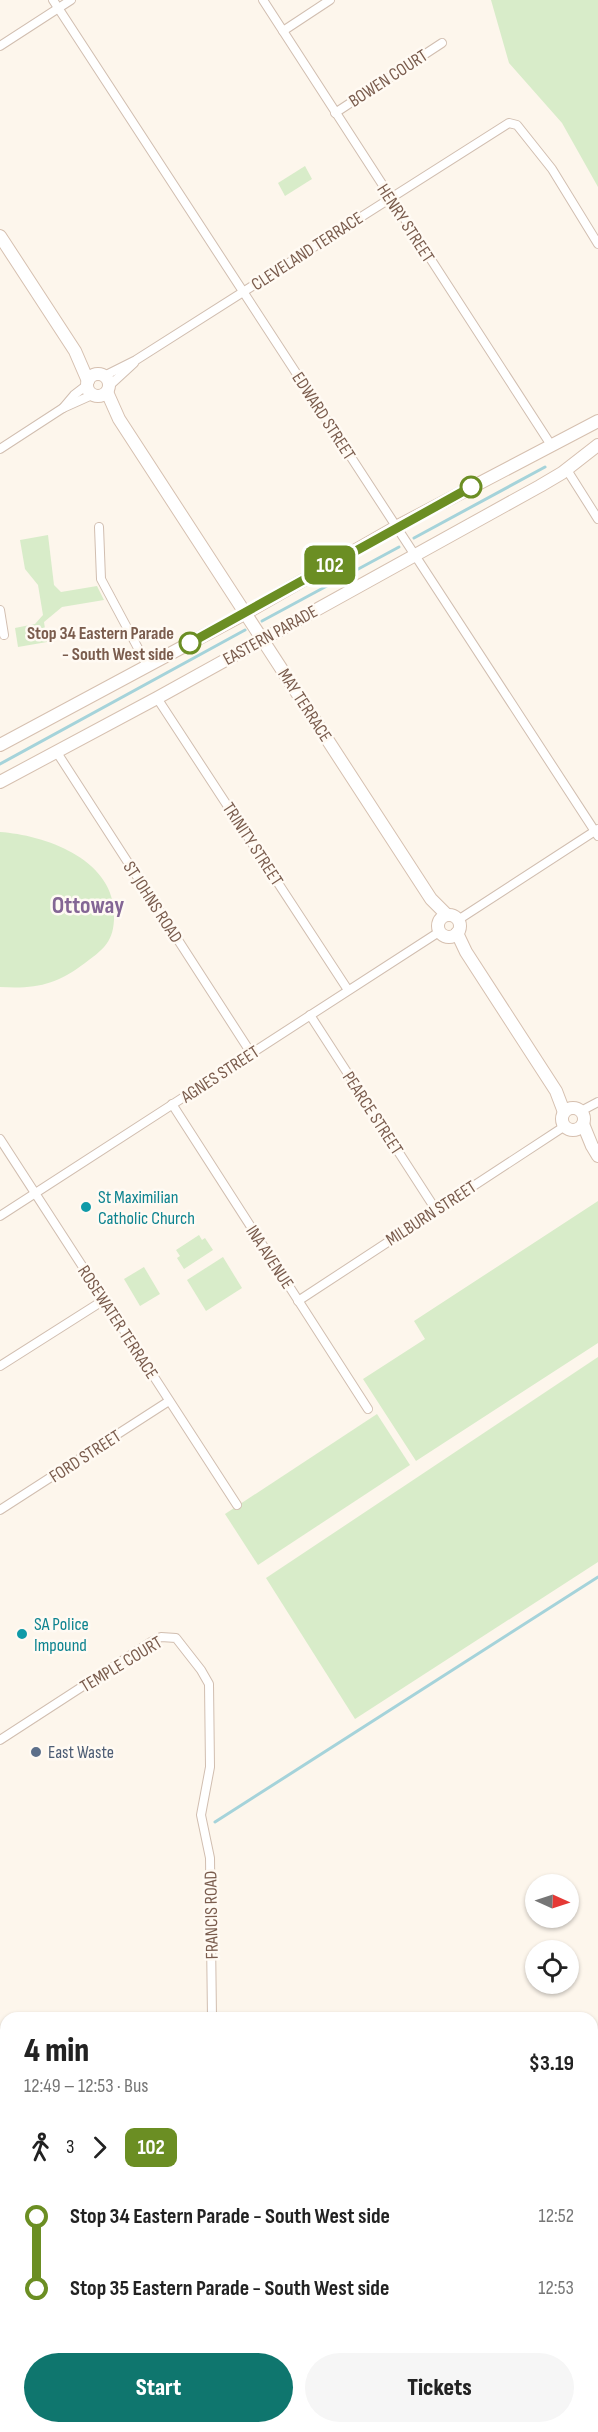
<!DOCTYPE html>
<html lang="en">
<head>
<meta charset="utf-8">
<style>
  body { margin:0; font-family:"Sofia Sans Condensed",sans-serif; background:#f6f6f6; color:#222; height:100vh; display:flex; flex-direction:column; font-size:22px; white-space:nowrap }
  * { box-sizing:border-box; margin:0 }
  p { font-size:20px; color:#767676 }
  .icon { flex:none; width:33px; height:33px; fill:none; stroke:currentColor; stroke-width:2; stroke-linecap:round; stroke-linejoin:round }
  .map { position:relative; flex:1; overflow:hidden }
  .sheet { position:absolute; left:0px; top:2012px; width:598px; height:422px; display:flex; flex-direction:column; background:#fff; border-radius:18px 18px 0 0; box-shadow:0 2px 4px #0004 }
  .sheet>* { flex:none }
  .badge { padding:0 12px; border-radius:9px; font-size:21px; line-height:39px }
  .needle { width:39px; rotate:93deg }
  .controls { position:absolute; left:525px; top:1874px; display:grid; gap:12px }
  .controls a { display:grid; place-items:center; width:54px; height:54px; border-radius:50%; background:#fff; box-shadow:0 2px 4px #0004; font-size:30px }
  .map>.badge { position:absolute; translate:-50% -50%; box-shadow:0 0 0 3px #fff }
  .legs { display:flex; align-items:center; gap:9px; height:66px; padding:0 24px; font-size:20px }
  .legs p { margin-inline-start:auto }
  .overview { display:flex; align-items:center; justify-content:space-between; height:102px; padding:0 24px }
  h1 { font-size:33px; font-weight:800; line-height:45px }
  .action { display:flex; gap:12px; margin-top:auto; padding:12px 24px }
  .action a { flex:1; height:69px; border-radius:36px; background:#0f766e; color:#fff; font-size:24px; font-weight:800; line-height:69px; text-align:center }
  .action a+a { background:#f6f6f6; color:#222 }
  ul { padding:0 24px; list-style:none }
  li { display:flex; align-items:center; gap:21px; height:72px; font-size:22px }
  li i { display:grid; place-items:center; width:9px; height:100%; margin:0 8px; background:currentColor }
  li i::after { content:''; width:15px; height:15px; margin:-8px; border:4px solid; border-radius:50%; background:#fff }
  li p { margin-inline-start:auto }
  li:first-child i { background:linear-gradient(#0000 50%,currentColor 0) }
  li:last-child i { background:linear-gradient(currentColor 50%,#0000 0) }
  .map>svg:first-child { display:block }
  .green { fill:#d8ecc9 }
  .lines { fill:none; stroke-linecap:round; stroke-linejoin:round }
  .stream { stroke:#a5d3da; stroke-width:3 }
  .street-casing { stroke:#d1beb0; stroke-width:10 }
  .secondary-casing { stroke:#d6c0b0; stroke-width:14 }
  .street { stroke:#fff; stroke-width:8 }
  .secondary { stroke:#fff; stroke-width:12 }
  .line-1-casing { stroke:#fff; stroke-width:14 }
  .line-1 { stroke:#6b8e23; stroke-width:9 }
  .stop-1-dot { fill:#fff; stroke:#6b8e23; stroke-width:3 }
  .culture-dot { fill:#0f9aa8; stroke:#fffaf3; stroke-width:2 }
  .service-dot { fill:#5c6f8a; stroke:#fffaf3; stroke-width:2 }
  .labels { text-anchor:middle; stroke-width:5; stroke-linejoin:round; paint-order:stroke }
  .street-label { font-size:18px; fill:#7a5c4d; stroke:#fffaf3 }
  .stop-label { font-size:18px; font-weight:bold; fill:#7a5c4d; stroke:#fffaf3; text-anchor:end }
  .culture-label { font-size:18px; fill:#0d838f; stroke:#fffaf3; text-anchor:start }
  .service-label { font-size:18px; fill:#4e5e75; stroke:#fffaf3; text-anchor:start }
  .district-label { font-size:24px; font-weight:bold; fill:#846695; stroke:#fffaf3 }
</style>
</head>
<body>
<div class="map">
<svg width="598" height="2432" viewBox="0 0 598 2432">
  <rect width="100%" height="100%" fill="#fdf6ec"/>
  <g class="green">
    <polygon points="491,0 598,0 598,187 562,123 509,63"/>
    <polygon points="305,166 312,179 285,196 278,183"/>
    <polygon points="48,535 54,585 61,592 97,586 104,600 62,607 44,622 47,642 18,647 15,628 35,624 43,615 38,585 25,569 20,540"/>
    <path d="M0 832C44 835 111 858 114 911 115 939 107 947 85 963 56 985 36 989 0 987Z"/>
    <polygon points="598,1201 598,1343 416,1461 363,1379 425,1339 414,1321"/>
    <polygon points="199,1235 202,1240 205,1238 213,1250 184,1269 177,1258 180,1256 176,1250"/>
    <polygon points="223,1257 242,1288 206,1311 187,1280"/>
    <polygon points="144,1267 160,1294 140,1306 124,1279"/>
    <polygon points="598,1357 598,1562 355,1719 266,1578"/>
    <polygon points="377,1414 410,1465 258,1565 225,1514"/>
  </g>
  <g class="lines">
    <g class="stream">
      <polyline points="414,538 545,467"/>
      <polyline points="262,621 399,547"/>
      <polyline points="0,764 245,630"/>
      <polyline points="215,1822 598,1577"/>
    </g>
    <g class="street-casing">
      <g id="street">
        <polyline points="53,0 598,836"/>
        <polyline points="263,0 551,445"/>
        <polyline points="283,31 330,0"/>
        <polyline points="0,46 71,0"/>
        <polyline points="335,113 442,43"/>
        <polyline points="104,376 136,360 509,123 517,125 552,169 598,244"/>
        <polyline points="109,386 134,363"/>
        <polyline points="63,408 74,395 87,385"/>
        <polyline points="0,449 63,408 92,395"/>
        <polyline points="567,470 598,519"/>
        <polyline points="99,527 101,579 147,665"/>
        <polyline points="0,610 4,635"/>
        <polyline points="157,698 348,990"/>
        <polyline points="56,751 251,1053"/>
        <polyline points="458,920 598,829"/>
        <polyline points="310,1015 436,1210"/>
        <polyline points="172,1104 368,1409"/>
        <polyline points="581,1111 598,1102"/>
        <polyline points="0,1139 237,1505"/>
        <polyline points="0,1216 439,932"/>
        <polyline points="298,1301 565,1126"/>
        <polyline points="0,1366 104,1300"/>
        <polyline points="0,1510 169,1401"/>
        <polyline points="0,1740 151,1642 161,1637 176,1638 201,1670 209,1684 210,1767 201,1815 210,1858 212,2018"/>
        <polyline points="20,2427 20,2432"/>
        <polyline points="114,2427 114,2432"/>
      </g>
    </g>
    <g class="secondary-casing">
      <g id="secondary">
        <polyline points="0,236 75,351 88,381"/>
        <circle cx="98" cy="385" r="11"/>
        <polyline points="107,392 119,419 431,899 447,915"/>
        <polyline points="0,745 246,613 396,527 598,421"/>
        <polyline points="0,782 157,698 540,486 562,473 598,445"/>
        <circle cx="449" cy="926" r="11"/>
        <polyline points="457,933 466,952 556,1091 564,1112"/>
        <circle cx="573" cy="1119" r="11"/>
        <polyline points="583,1124 592,1146 598,1156"/>
        <polyline points="592,2212 598,2212"/>
        <polyline points="0,2214 6,2214"/>
        <polyline points="215,2427 215,2432"/>
      </g>
    </g>
    <use href="#street" class="street"/>
    <use href="#secondary" class="secondary"/>
  </g>
  <g class="lines">
    <g class="line-1-casing">
      <polyline id="line-1" points="190,643 471,487"/>
    </g>
    <use href="#line-1" class="line-1"/>
  </g>
  <g class="stop-1-dot">
    <circle cx="471" cy="487" r="10"/>
    <circle cx="190" cy="643" r="10"/>
  </g>
  <g class="culture-dot">
    <circle cx="86" cy="1207" r="6"/>
    <circle cx="22" cy="1634" r="6"/>
  </g>
  <circle class="service-dot" cx="36" cy="1752" r="6"/>
  <g class="labels">
    <g class="street-label">
      <text transform="translate(388 78) rotate(-33)" y="6">BOWEN COURT</text>
      <text transform="translate(406 223) rotate(57)" y="6">HENRY STREET</text>
      <text transform="translate(307 251) rotate(-33)" y="6">CLEVELAND TERRACE</text>
      <text transform="translate(324 416) rotate(57)" y="6">EDWARD STREET</text>
      <text transform="translate(270 635) rotate(-29)" y="6">EASTERN PARADE</text>
      <text transform="translate(305 705) rotate(57)" y="6">MAY TERRACE</text>
      <text transform="translate(253 844) rotate(57)" y="6">TRINITY STREET</text>
      <text transform="translate(153 902) rotate(57)" y="6">ST JOHNS ROAD</text>
      <text transform="translate(220 1074) rotate(-33)" y="6">AGNES STREET</text>
      <text transform="translate(373 1113) rotate(57)" y="6">PEARCE STREET</text>
      <text transform="translate(431 1213) rotate(-33)" y="6">MILBURN STREET</text>
      <text transform="translate(270 1257) rotate(57)" y="6">INA AVENUE</text>
      <text transform="translate(118 1322) rotate(57)" y="6">ROSEWATER TERRACE</text>
      <text transform="translate(85 1456) rotate(-33)" y="6">FORD STREET</text>
      <text transform="translate(121 1664) rotate(-31)" y="6">TEMPLE COURT</text>
      <text transform="translate(211 1915) rotate(-91)" y="6">FRANCIS ROAD</text>
    </g>
    <g class="stop-label">
      <text x="174" y="639">Stop 34 Eastern Parade<tspan x="174" dy="21">- South West side</tspan></text>
    </g>
    <g class="culture-label">
      <text x="98" y="1203">St Maximilian<tspan x="98" dy="21">Catholic Church</tspan></text>
      <text x="34" y="1630">SA Police<tspan x="34" dy="21">Impound</tspan></text>
    </g>
    <g class="service-label">
      <text x="48" y="1758">East Waste</text>
    </g>
    <g class="district-label">
      <text x="88" y="913">Ottoway</text>
    </g>
  </g>
</svg>
<div class="controls">
<a><svg class="needle" viewBox="-14 -14 28 28"><path d="M0-13l5 13h-10z" fill="#e53935"/><path d="M0 13l5-13h-10z" fill="#767676"/></svg></a>
<a><svg class="icon" aria-label="locate" viewBox="0 0 24 24"><circle cx="12" cy="12" r="6"/><path d="M12 2v4M12 18v4M2 12h4M18 12h4"/></svg></a>
</div>
<b class="badge" style="left:330px;top:565px;background:#6b8e23;color:#fff">102</b>
<section class="sheet">
<div class="overview"><div><h1>4 min</h1><p>12:49 – 12:53 · Bus</p></div><b>$3.19</b></div>
<div class="legs"><svg class="icon" aria-label="walk" viewBox="0 0 24 24"><circle cx="13" cy="4" r="2"/><path d="M13 8l-2 6 4 7M11 14l-3 7M7 12l3-4h3l4 4"/></svg>3<svg class="icon" aria-label="forward" viewBox="0 0 24 24"><path d="M9 5l7 7-7 7"/></svg><b class="badge" style="background:#6b8e23;color:#fff">102</b></div>
<ul>
<li><i style="color:#6b8e23"></i><b>Stop 34 Eastern Parade - South West side</b><p>12:52</p></li>
<li><i style="color:#6b8e23"></i><b>Stop 35 Eastern Parade - South West side</b><p>12:53</p></li>
</ul>
<div class="action"><a>Start</a><a>Tickets</a></div>
</section>
</div>
</body>
</html>
